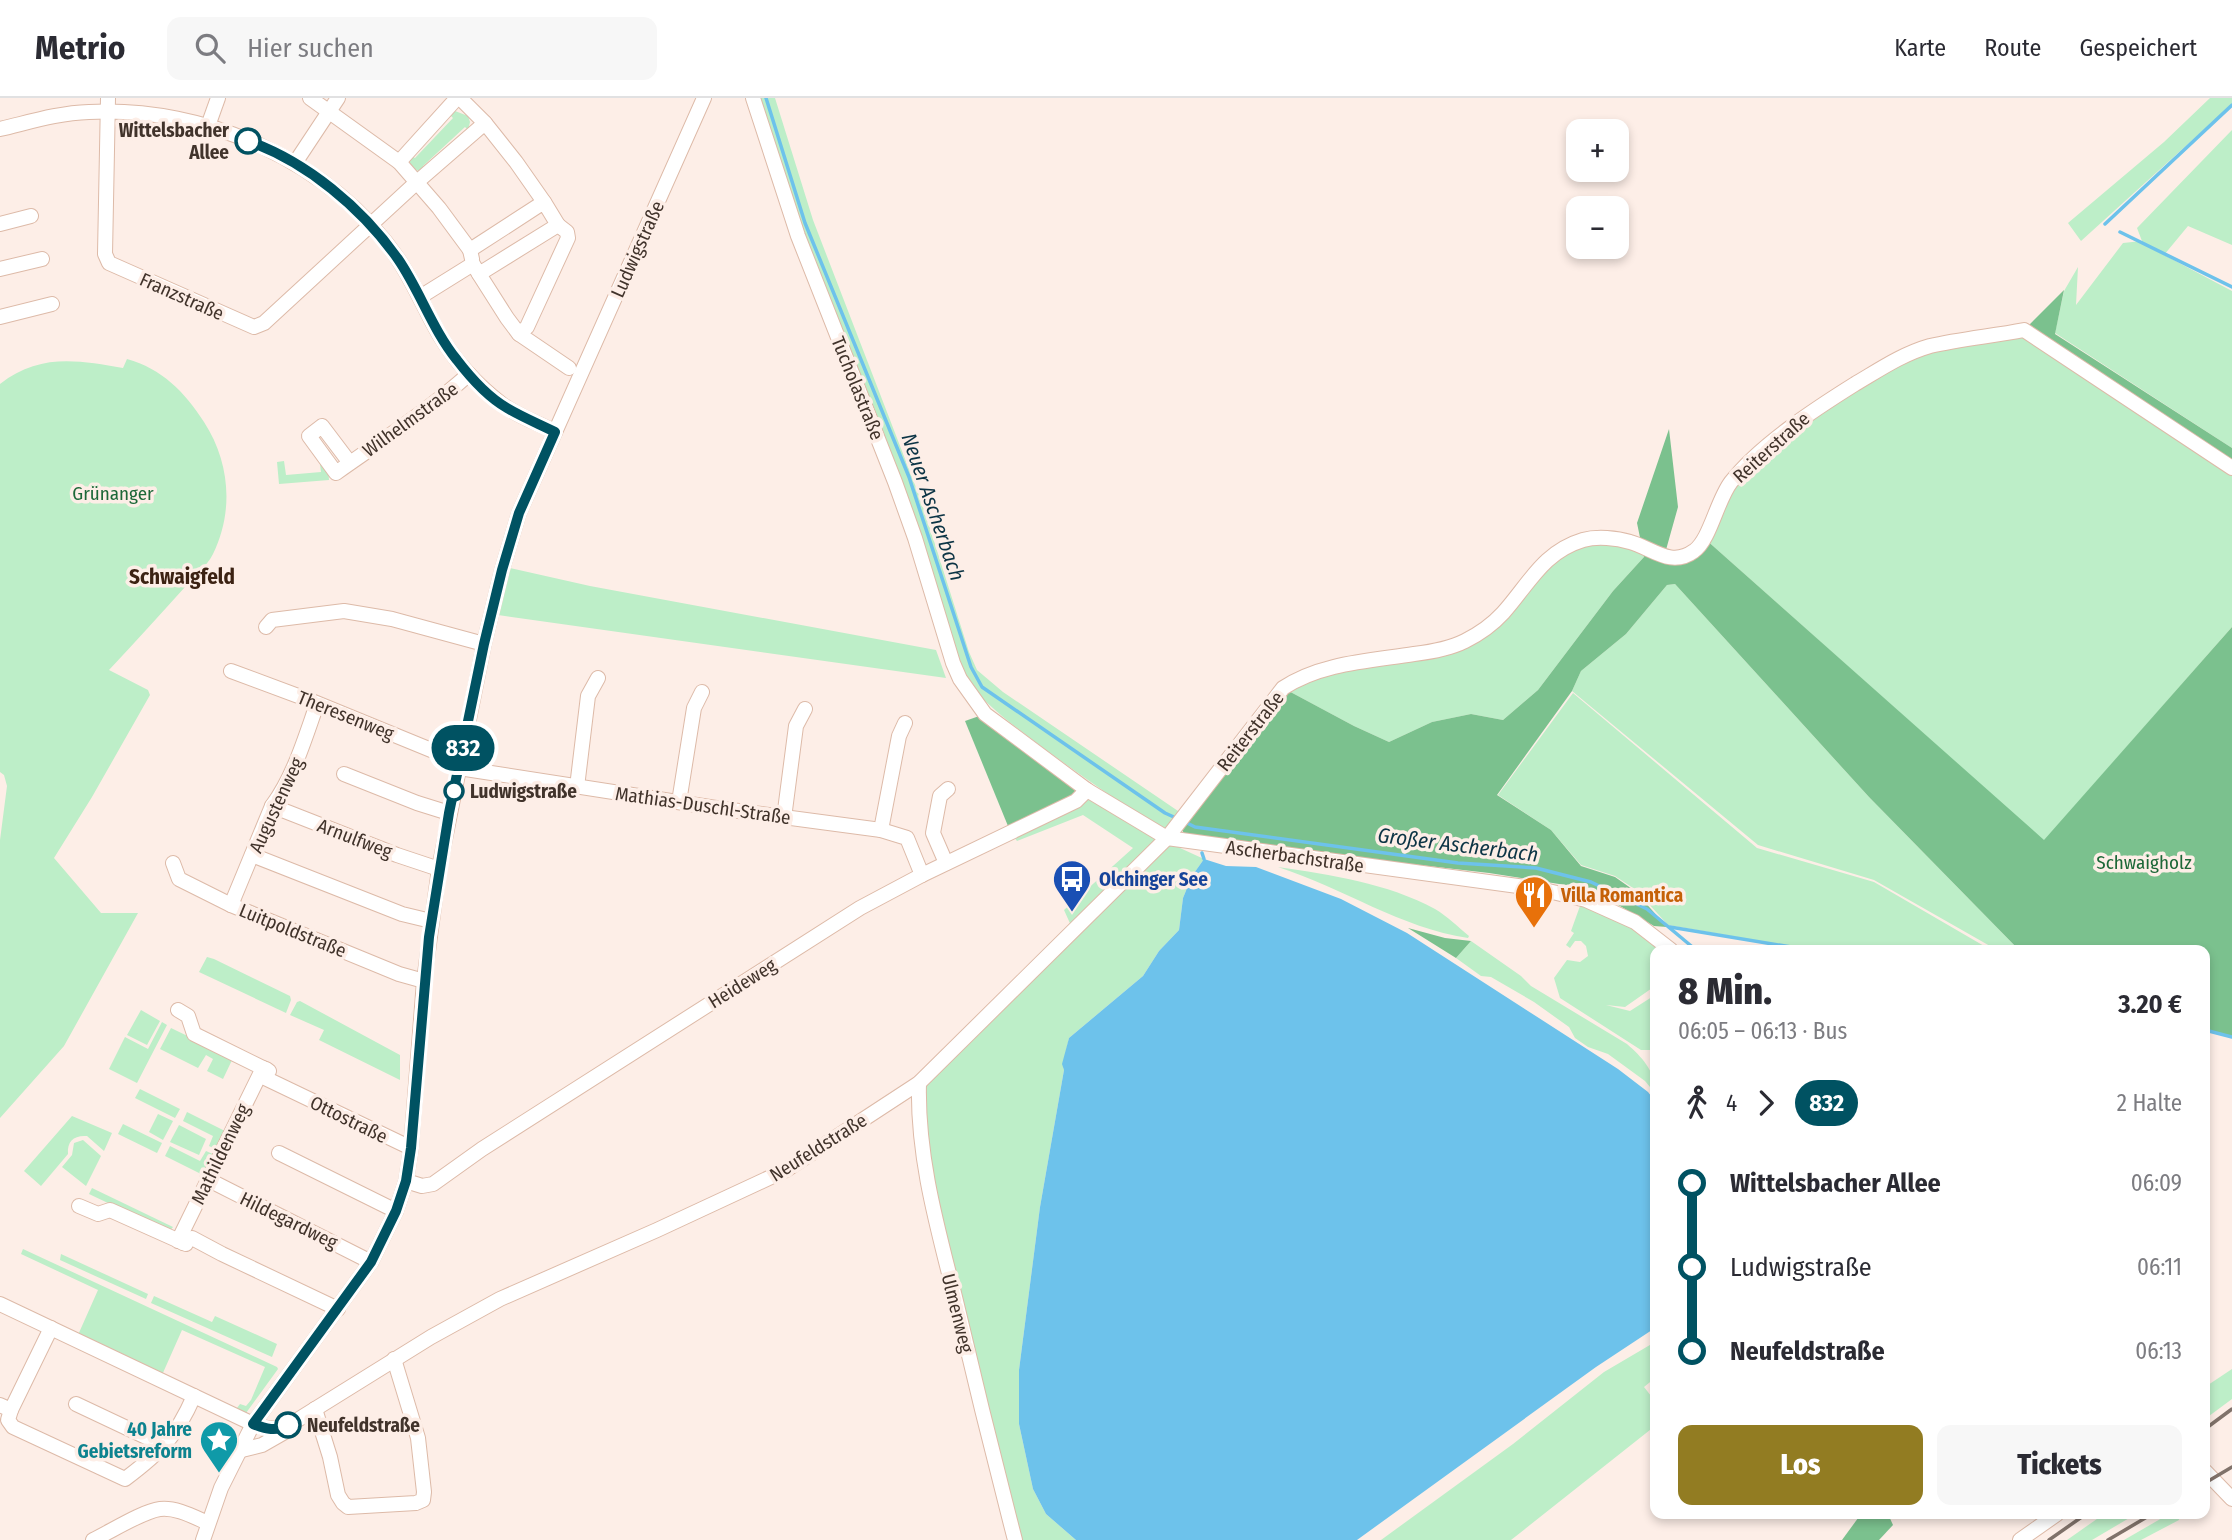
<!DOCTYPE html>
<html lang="de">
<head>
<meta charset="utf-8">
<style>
  body { margin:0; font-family:"Fira Sans Condensed",sans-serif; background:#f7f7f7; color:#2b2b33; height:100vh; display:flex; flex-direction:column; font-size:26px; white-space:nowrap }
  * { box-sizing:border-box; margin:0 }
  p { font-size:23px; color:#7c7c81 }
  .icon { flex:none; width:38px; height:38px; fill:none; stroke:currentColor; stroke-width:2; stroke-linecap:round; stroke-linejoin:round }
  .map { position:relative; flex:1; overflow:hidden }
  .details { position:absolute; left:1650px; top:847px; width:560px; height:574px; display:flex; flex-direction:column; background:#fff; border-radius:14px; box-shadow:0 4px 10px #0003 }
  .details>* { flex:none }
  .badge { padding:0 14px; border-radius:23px; font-size:24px; line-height:46px }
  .fabs { position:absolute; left:1566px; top:21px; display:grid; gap:14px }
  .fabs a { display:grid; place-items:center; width:63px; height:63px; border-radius:14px; background:#fff; box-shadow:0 4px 10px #0003; font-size:35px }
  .map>.badge { position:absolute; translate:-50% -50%; box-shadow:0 0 0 4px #fff }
  .legs { display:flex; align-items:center; gap:10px; height:77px; padding:0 28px; font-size:23px }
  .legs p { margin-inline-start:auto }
  .summary { display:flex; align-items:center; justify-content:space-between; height:119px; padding:0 28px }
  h1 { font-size:38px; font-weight:800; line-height:52px }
  .primary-button { display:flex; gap:14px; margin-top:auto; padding:14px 28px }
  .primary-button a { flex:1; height:80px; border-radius:14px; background:#927c22; color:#fff; font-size:28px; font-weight:800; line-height:80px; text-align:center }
  .primary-button a+a { background:#f7f7f7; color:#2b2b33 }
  ul { padding:0 28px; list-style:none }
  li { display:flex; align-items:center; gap:24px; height:84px; font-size:26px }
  li i { display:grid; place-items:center; width:10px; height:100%; margin:0 9px; background:currentColor }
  li i::after { content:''; width:18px; height:18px; margin:-9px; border:5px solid; border-radius:50%; background:#fff }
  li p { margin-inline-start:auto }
  li:first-child i { background:linear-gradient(#0000 50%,currentColor 0) }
  li:last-child i { background:linear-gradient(currentColor 50%,#0000 0) }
  header { display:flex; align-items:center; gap:42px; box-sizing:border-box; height:98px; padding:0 35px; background:#fff; border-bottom:2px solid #e1e1e2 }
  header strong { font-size:33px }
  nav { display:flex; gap:38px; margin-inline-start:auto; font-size:24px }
  .search { width:490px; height:63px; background:#f7f7f7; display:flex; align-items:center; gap:18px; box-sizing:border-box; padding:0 24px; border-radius:14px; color:#7c7c81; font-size:26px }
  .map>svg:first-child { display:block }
  .green { fill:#bdeec8 }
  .forest { fill:#7bc18e }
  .water { fill:#6dc2eb }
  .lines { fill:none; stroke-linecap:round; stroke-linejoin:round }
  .stream { stroke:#6dc2eb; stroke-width:3.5 }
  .minor-casing { stroke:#ddbaa8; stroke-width:16 }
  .minor { stroke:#fff; stroke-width:14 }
  .rail { stroke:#80726a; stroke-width:3.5 }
  .line-1-casing { stroke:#fff; stroke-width:16 }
  .line-1 { stroke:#005262; stroke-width:10 }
  .stop-1-dot { fill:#fff; stroke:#005262; stroke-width:3.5 }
  .labels { text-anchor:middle; stroke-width:7; stroke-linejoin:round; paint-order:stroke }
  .stop-label { font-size:19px; font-weight:bold; fill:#41332b; stroke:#fdeee7; text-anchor:start }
  .street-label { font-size:19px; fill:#41332b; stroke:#fdeee7 }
  .park-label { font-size:19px; fill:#1d6838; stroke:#fdeee7 }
  .transit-label { font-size:19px; font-weight:bold; fill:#164399; stroke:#fdeee7; text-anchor:start }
  .food-label { font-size:19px; font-weight:bold; fill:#c56008; stroke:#fdeee7; text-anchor:start }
  .culture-label { font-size:19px; font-weight:bold; fill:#0d838f; stroke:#fdeee7; text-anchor:end }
  .water-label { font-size:21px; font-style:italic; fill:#0c3445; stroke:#fdeee7 }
  .neighbourhood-label { font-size:21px; font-weight:bold; fill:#3c2213; stroke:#fdeee7 }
</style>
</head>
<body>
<header>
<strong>Metrio</strong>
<div class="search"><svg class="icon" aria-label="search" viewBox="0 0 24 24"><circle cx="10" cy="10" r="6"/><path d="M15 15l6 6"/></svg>Hier suchen</div>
<nav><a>Karte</a><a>Route</a><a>Gespeichert</a></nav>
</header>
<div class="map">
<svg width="2232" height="1442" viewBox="0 0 2232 1442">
  <rect width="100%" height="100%" fill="#fdeee7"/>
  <g class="green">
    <path d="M758 0H775L813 122 922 405 969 554 977 572 1003 594 1181 715 1168 732 1162 733C1123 706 1084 680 1046 652 1015 628 984 608 962 575L789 101Z"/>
    <polygon points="2210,0 2232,0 2232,6 2081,143 2068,125 2164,44"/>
    <polygon points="455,13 468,18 470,24 468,32 465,29 423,68 426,71 420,74 410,68 410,57 415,60 453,20 449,16"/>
    <polygon points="2232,32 2232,147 2188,128 2164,157 2232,193 2232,350 2055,235 2064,193 2078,169 2076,207 2123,145 2142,143 2137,130"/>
    <polygon points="2024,232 2232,370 2232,529 2044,743 1704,440 1751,362 1893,263"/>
    <path d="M127 261C162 271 184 293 204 324 230 364 234 413 213 456 207 468 194 479 185 489 160 517 135 544 109 572L148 592 150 597 92 699 54 760 101 815H138L64 948 0 1020V742L7 688 4 677 0 674V286C39 255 78 262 123 270Z"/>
    <polygon points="284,363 286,377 321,374 320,366 325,365 328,369 329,382 279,386 277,364"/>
    <polygon points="1582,443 1642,449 1644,459 1613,493 1538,592 1503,622 1471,616 1432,624 1389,644 1354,628 1283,590 1297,581 1435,553 1484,532 1540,470"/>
    <polygon points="510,470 590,488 936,552 946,580 498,517"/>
    <polygon points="1675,486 1869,699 2019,852 1997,852 1874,782 1758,747 1572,593 1581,573 1626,536 1667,487"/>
    <polygon points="1573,595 1757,750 1874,784 1991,852 1811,852 1668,827 1636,792 1615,778 1581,767 1551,732 1498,697"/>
    <polygon points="1083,689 1167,740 1180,750 1204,761 1192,778 1183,800 1179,832 1159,853 1143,878 1069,940 1063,966 1064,972 1040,1109 1019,1272 1019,1326 1033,1391 1046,1416 1076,1442 1015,1442 932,1107 919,985 1073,832 1064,812 1133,750 1083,717 1017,743 1010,734"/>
    <path d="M1278 769C1331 777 1387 785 1435 811 1447 818 1458 829 1469 838L1468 840C1401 830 1343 790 1278 769Z"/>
    <polygon points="1586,802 1671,852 1656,852 1655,888 1625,909 1606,907 1630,913 1655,897 1655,952 1641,952 1560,900 1554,880 1567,862 1580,864 1588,858 1586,848 1581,843 1575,843 1570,850 1566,847 1574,835 1571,833 1580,808"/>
    <path d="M1471 843 1521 878 1531 888 1627 946C1642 959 1656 974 1655 995L1645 983 1608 956 1588 949 1575 940 1569 929 1534 904 1491 879 1481 878 1456 860Z"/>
    <polygon points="207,859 214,861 290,898 291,902 286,915 199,874"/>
    <polygon points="300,903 400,957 400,982 319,942 324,932 290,917 297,904"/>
    <polygon points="141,912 160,923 147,947 127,937"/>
    <polygon points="162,924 167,927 137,985 109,971 125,939 148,951"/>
    <polygon points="171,930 233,960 223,981 207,973 213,961 206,957 198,970 160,951"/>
    <polygon points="140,991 180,1011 175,1020 135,1000"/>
    <polygon points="187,1014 227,1034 217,1052 209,1048 213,1038 183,1023"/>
    <polygon points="158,1016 173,1023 163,1042 149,1034"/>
    <path d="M72 1018 112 1035 104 1053 87 1038C74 1037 67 1043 68 1056L41 1088 24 1073Z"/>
    <polygon points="123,1026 162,1045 157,1055 118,1036"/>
    <polygon points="179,1027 206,1041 199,1057 170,1044"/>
    <polygon points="83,1042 101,1058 86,1088 62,1069 72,1057 74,1045"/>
    <polygon points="170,1048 200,1063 206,1053 215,1057 205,1078 165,1058"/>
    <polygon points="92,1090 173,1129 169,1134 89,1096"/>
    <polygon points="23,1151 277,1269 278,1271 246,1315 237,1310 240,1306 246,1308 251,1302 265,1269 182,1232 162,1277 78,1237 98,1192 21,1156"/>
    <polygon points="61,1156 148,1196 146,1201 60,1162"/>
    <polygon points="154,1198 212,1224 215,1218 277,1246 272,1259 151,1205"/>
    <polygon points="1655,1244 1655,1280 1644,1289 1655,1303 1655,1328 1511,1442 1381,1442 1513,1346 1604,1274"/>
    <polygon points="2232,1271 2232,1301 2205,1321 2205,1289"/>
    <polygon points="2104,1416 2136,1416 2092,1442 2067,1442"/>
    <polygon points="2169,1416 2178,1416 2179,1422 2141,1442 2124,1442"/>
  </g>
  <g class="forest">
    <polygon points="2064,192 2055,236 2232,350 2232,370 2024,232"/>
    <polygon points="1669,331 1678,409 1664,459 1671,460 1704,440 2044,742 2232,529 2232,939 2205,932 2205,852 2019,852 1869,699 1675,486 1667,487 1626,536 1581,573 1572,593 1497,697 1551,732 1581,768 1615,779 1635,793 1667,829 1654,828 1591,791 1489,775 1324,756 1184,735 1181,731 1283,590 1354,628 1389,644 1432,624 1471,616 1503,622 1538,592 1613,493 1644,459 1637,425"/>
    <polygon points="985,616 1083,689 1074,699 1008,728 965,623"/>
    <polygon points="1408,830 1445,840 1471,843 1456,860"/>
    <polygon points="1861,1416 1888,1416 1893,1427 1879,1442 1842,1442"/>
  </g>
  <polygon class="water" points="1204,761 1226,768 1256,769 1341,801 1407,835 1618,971 1648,994 1655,1003 1655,1230 1596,1269 1357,1442 1076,1442 1046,1416 1033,1391 1019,1326 1019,1272 1040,1109 1064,972 1062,966 1069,940 1143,878 1159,853 1179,832 1183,800 1192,778"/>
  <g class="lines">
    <g class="stream">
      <polyline points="766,0 805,125 909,379 971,569 982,589 1165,715 1176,720"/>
      <polyline points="2105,126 2232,7"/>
      <polyline points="2120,134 2232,189"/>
      <polyline points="1183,723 1195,729 1458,765 1536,770 1591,784 1647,811 1696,852"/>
      <polyline points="1202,755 1204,761"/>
      <polyline points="1670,829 1809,852"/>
      <polyline points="2205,932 2232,939"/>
    </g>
    <g class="minor-casing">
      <g id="minor">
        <polyline points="108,0 105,156 109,165 254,229 264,225 417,84 485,25 516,64 544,104"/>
        <polyline points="310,0 399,64 439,110 470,152"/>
        <polyline points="460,0 485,25"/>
        <polyline points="753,0 798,138 895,384 915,440 953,565 960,581 985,616 1087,692 1167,740 1540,791 1586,802 1635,824 1671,852"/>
        <polyline points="208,28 218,0"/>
        <path d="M0 31C30 24 58 15 89 14 205 8 332 63 398 161 414 185 425 212 439 236 455 263 478 288 503 307 518 318 538 325 555 334"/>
        <polyline points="399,64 457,0"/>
        <polyline points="295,65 338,0"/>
        <polyline points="0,126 31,118"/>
        <polyline points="472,161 470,152 544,104 558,127"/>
        <polyline points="0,171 42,161"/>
        <polyline points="479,176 507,220 519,236 569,270"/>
        <polyline points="420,199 473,166 479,176 558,127 567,134 568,140 527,229 519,236"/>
        <polyline points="0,219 52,206"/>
        <path d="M350 365 322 328 309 338 336 375C381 343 428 313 469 276"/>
        <polyline points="266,529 272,522 344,513 392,521 484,546"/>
        <polyline points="231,573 309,602 436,654 461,660"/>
        <polyline points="459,670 716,710 881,732 907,740 922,777"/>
        <polyline points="344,676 417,705 449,715"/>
        <polyline points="577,689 588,598 598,580"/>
        <polyline points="679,704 694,610 702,594"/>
        <polyline points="272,708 397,757 439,771"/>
        <polyline points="784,720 796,628 805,611"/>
        <polyline points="881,732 899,638 905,625"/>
        <polyline points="252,757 402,816 431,823"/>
        <polyline points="173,765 179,781 231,807 399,876 424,883"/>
        <polyline points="946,765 933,735 940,698 948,691"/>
        <path d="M231 807 272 708C294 678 305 640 317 606"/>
        <polyline points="178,912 188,918 194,936 269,973"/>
        <polyline points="266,971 267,981 411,1050"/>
        <path d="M919 985C917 1058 937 1128 955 1199 974 1280 994 1361 1015 1442"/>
        <polyline points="279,1055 396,1113"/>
        <polyline points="207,1081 371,1164"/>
        <polyline points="406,1083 422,1088 433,1086 482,1051 860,810 922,777 1076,703 1087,692"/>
        <polyline points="79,1108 98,1116 110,1112 186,1146"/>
        <polyline points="178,1143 263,970"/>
        <polyline points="183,1145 192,1140 222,1156 338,1211"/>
        <path d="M0 1206 253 1326C268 1331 277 1333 291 1326L431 1239 500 1201 657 1132 786 1072 919 985 1167 740 1283 590C1321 565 1369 563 1414 556 1431 554 1449 551 1465 543 1479 536 1492 527 1503 515 1529 486 1543 454 1583 442 1597 438 1617 440 1630 444 1652 450 1671 470 1694 453 1710 442 1717 402 1731 384 1760 347 1815 311 1855 286 1879 272 1902 256 1930 248 1960 241 1993 238 2024 232L2232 370"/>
        <polyline points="76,1306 165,1348"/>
        <polyline points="0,1307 11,1312 51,1230"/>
        <polyline points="315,1311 330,1359 338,1397 343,1405 348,1409 416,1405 423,1402 424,1394 418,1340 394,1261"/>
        <path d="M11 1312 8 1322 13 1329 125 1381C161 1354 176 1339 194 1298"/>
        <polyline points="238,1353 262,1347 290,1331"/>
        <polyline points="2205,1373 2232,1401"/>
        <path d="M93 1442C110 1434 143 1413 160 1411 176 1409 194 1419 208 1425"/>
        <polyline points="203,1442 221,1390 253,1326 371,1164 396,1113 406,1083 411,1050 424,883 439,771 484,546 502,472 519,415 704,0"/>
        <polyline points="2020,1442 2057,1416"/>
      </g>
    </g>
    <use href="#minor" class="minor"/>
    <g class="rail">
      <polyline points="2205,1331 2232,1311"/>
      <polyline points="2205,1385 2232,1369"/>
      <polyline points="2049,1442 2086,1416"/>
      <polyline points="2108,1442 2152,1416"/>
    </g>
  </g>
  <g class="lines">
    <g class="line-1-casing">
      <path id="line-1" d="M248 43C307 64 362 110 398 161 420 193 432 231 457 262 470 279 488 299 507 310 522 319 539 326 555 334L519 415 502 472 484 546 449 715 429 839 411 1050 406 1083 396 1113 371 1164 253 1326C266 1331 276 1334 288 1327"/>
    </g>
    <use href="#line-1" class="line-1"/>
  </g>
  <defs>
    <g id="bus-pin" transform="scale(2.0125)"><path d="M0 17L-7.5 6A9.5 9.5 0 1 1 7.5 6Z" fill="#1a4fb4" stroke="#fdeee7"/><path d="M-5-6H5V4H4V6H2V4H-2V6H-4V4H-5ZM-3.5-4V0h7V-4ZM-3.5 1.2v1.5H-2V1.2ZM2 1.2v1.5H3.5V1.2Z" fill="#fff"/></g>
    <g id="restaurant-pin" transform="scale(2.0125)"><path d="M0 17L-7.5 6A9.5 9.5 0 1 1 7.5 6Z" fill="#e8710a" stroke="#fdeee7"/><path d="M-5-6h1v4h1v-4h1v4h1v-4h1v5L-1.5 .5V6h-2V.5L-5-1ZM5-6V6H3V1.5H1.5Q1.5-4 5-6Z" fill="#fff"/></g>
    <g id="sight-pin" transform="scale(2.0125)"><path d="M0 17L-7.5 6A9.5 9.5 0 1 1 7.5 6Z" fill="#0f9aa8" stroke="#fdeee7"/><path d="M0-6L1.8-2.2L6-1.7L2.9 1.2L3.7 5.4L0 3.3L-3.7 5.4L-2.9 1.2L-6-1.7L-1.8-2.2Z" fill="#fff"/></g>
  </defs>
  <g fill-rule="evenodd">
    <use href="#bus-pin" x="1072" y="781"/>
    <use href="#restaurant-pin" x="1534" y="797"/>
    <use href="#sight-pin" x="219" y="1342"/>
  </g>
  <g class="stop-1-dot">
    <circle cx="248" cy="43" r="12"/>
    <circle cx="454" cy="693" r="9"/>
    <circle cx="288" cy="1327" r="12"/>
  </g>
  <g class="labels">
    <g class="stop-label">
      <text x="229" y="39" text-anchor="end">Wittelsbacher<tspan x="229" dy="22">Allee</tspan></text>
      <text x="470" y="700">Ludwigstraße</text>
      <text x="307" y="1334">Neufeldstraße</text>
    </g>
    <g class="street-label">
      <text transform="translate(637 151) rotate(-66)" y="7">Ludwigstraße</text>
      <text transform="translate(182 198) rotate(24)" y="7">Franzstraße</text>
      <text transform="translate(858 290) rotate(68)" y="7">Tucholastraße</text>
      <text transform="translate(410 321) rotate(-36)" y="7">Wilhelmstraße</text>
      <text transform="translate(1771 349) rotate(-42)" y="7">Reiterstraße</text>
      <text transform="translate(346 617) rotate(22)" y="7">Theresenweg</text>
      <text transform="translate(1250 633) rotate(-52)" y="7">Reiterstraße</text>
      <text transform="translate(276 707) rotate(-65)" y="7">Augustenweg</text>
      <text transform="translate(703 707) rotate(8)" y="7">Mathias-Duschl-Straße</text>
      <text transform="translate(355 740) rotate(21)" y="7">Arnulfweg</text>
      <text transform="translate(1295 758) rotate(8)" y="7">Ascherbachstraße</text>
      <text transform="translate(293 832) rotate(22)" y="7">Luitpoldstraße</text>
      <text transform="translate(742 885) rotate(-32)" y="7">Heideweg</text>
      <text transform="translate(349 1021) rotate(26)" y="7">Ottostraße</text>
      <text transform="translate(818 1049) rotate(-32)" y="7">Neufeldstraße</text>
      <text transform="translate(220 1056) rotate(-64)" y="7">Mathildenweg</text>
      <text transform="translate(289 1122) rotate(26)" y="7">Hildegardweg</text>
      <text transform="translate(958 1215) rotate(76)" y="7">Ulmenweg</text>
    </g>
    <g class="park-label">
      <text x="113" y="402">Grünanger</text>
      <text x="2144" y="771">Schwaigholz</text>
    </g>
    <g class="transit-label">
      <text x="1099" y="788">Olchinger See</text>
    </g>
    <g class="food-label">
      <text x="1561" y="804">Villa Romantica</text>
    </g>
    <g class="culture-label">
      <text x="192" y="1338">40 Jahre<tspan x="192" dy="22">Gebietsreform</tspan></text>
    </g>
    <g class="water-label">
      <text transform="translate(933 409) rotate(71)" y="7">Neuer Ascherbach</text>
      <text transform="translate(1458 747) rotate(7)" y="7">Großer Ascherbach</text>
    </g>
    <g class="neighbourhood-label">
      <text x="182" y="486">Schwaigfeld</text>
    </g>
  </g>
</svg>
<div class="fabs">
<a>+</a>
<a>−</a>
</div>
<b class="badge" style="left:463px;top:650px;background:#005262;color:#fff">832</b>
<section class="details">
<div class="summary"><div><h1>8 Min.</h1><p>06:05 – 06:13 · Bus</p></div><b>3.20 €</b></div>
<div class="legs"><svg class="icon" aria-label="walk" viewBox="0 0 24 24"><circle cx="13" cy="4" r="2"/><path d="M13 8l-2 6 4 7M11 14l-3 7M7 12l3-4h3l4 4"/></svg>4<svg class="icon" aria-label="forward" viewBox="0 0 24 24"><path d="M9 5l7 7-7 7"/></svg><b class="badge" style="background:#005262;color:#fff">832</b><p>2 Halte</p></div>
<ul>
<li><i style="color:#005262"></i><b>Wittelsbacher Allee</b><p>06:09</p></li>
<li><i style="color:#005262"></i><span>Ludwigstraße</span><p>06:11</p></li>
<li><i style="color:#005262"></i><b>Neufeldstraße</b><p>06:13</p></li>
</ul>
<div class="primary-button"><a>Los</a><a>Tickets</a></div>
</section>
</div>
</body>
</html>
